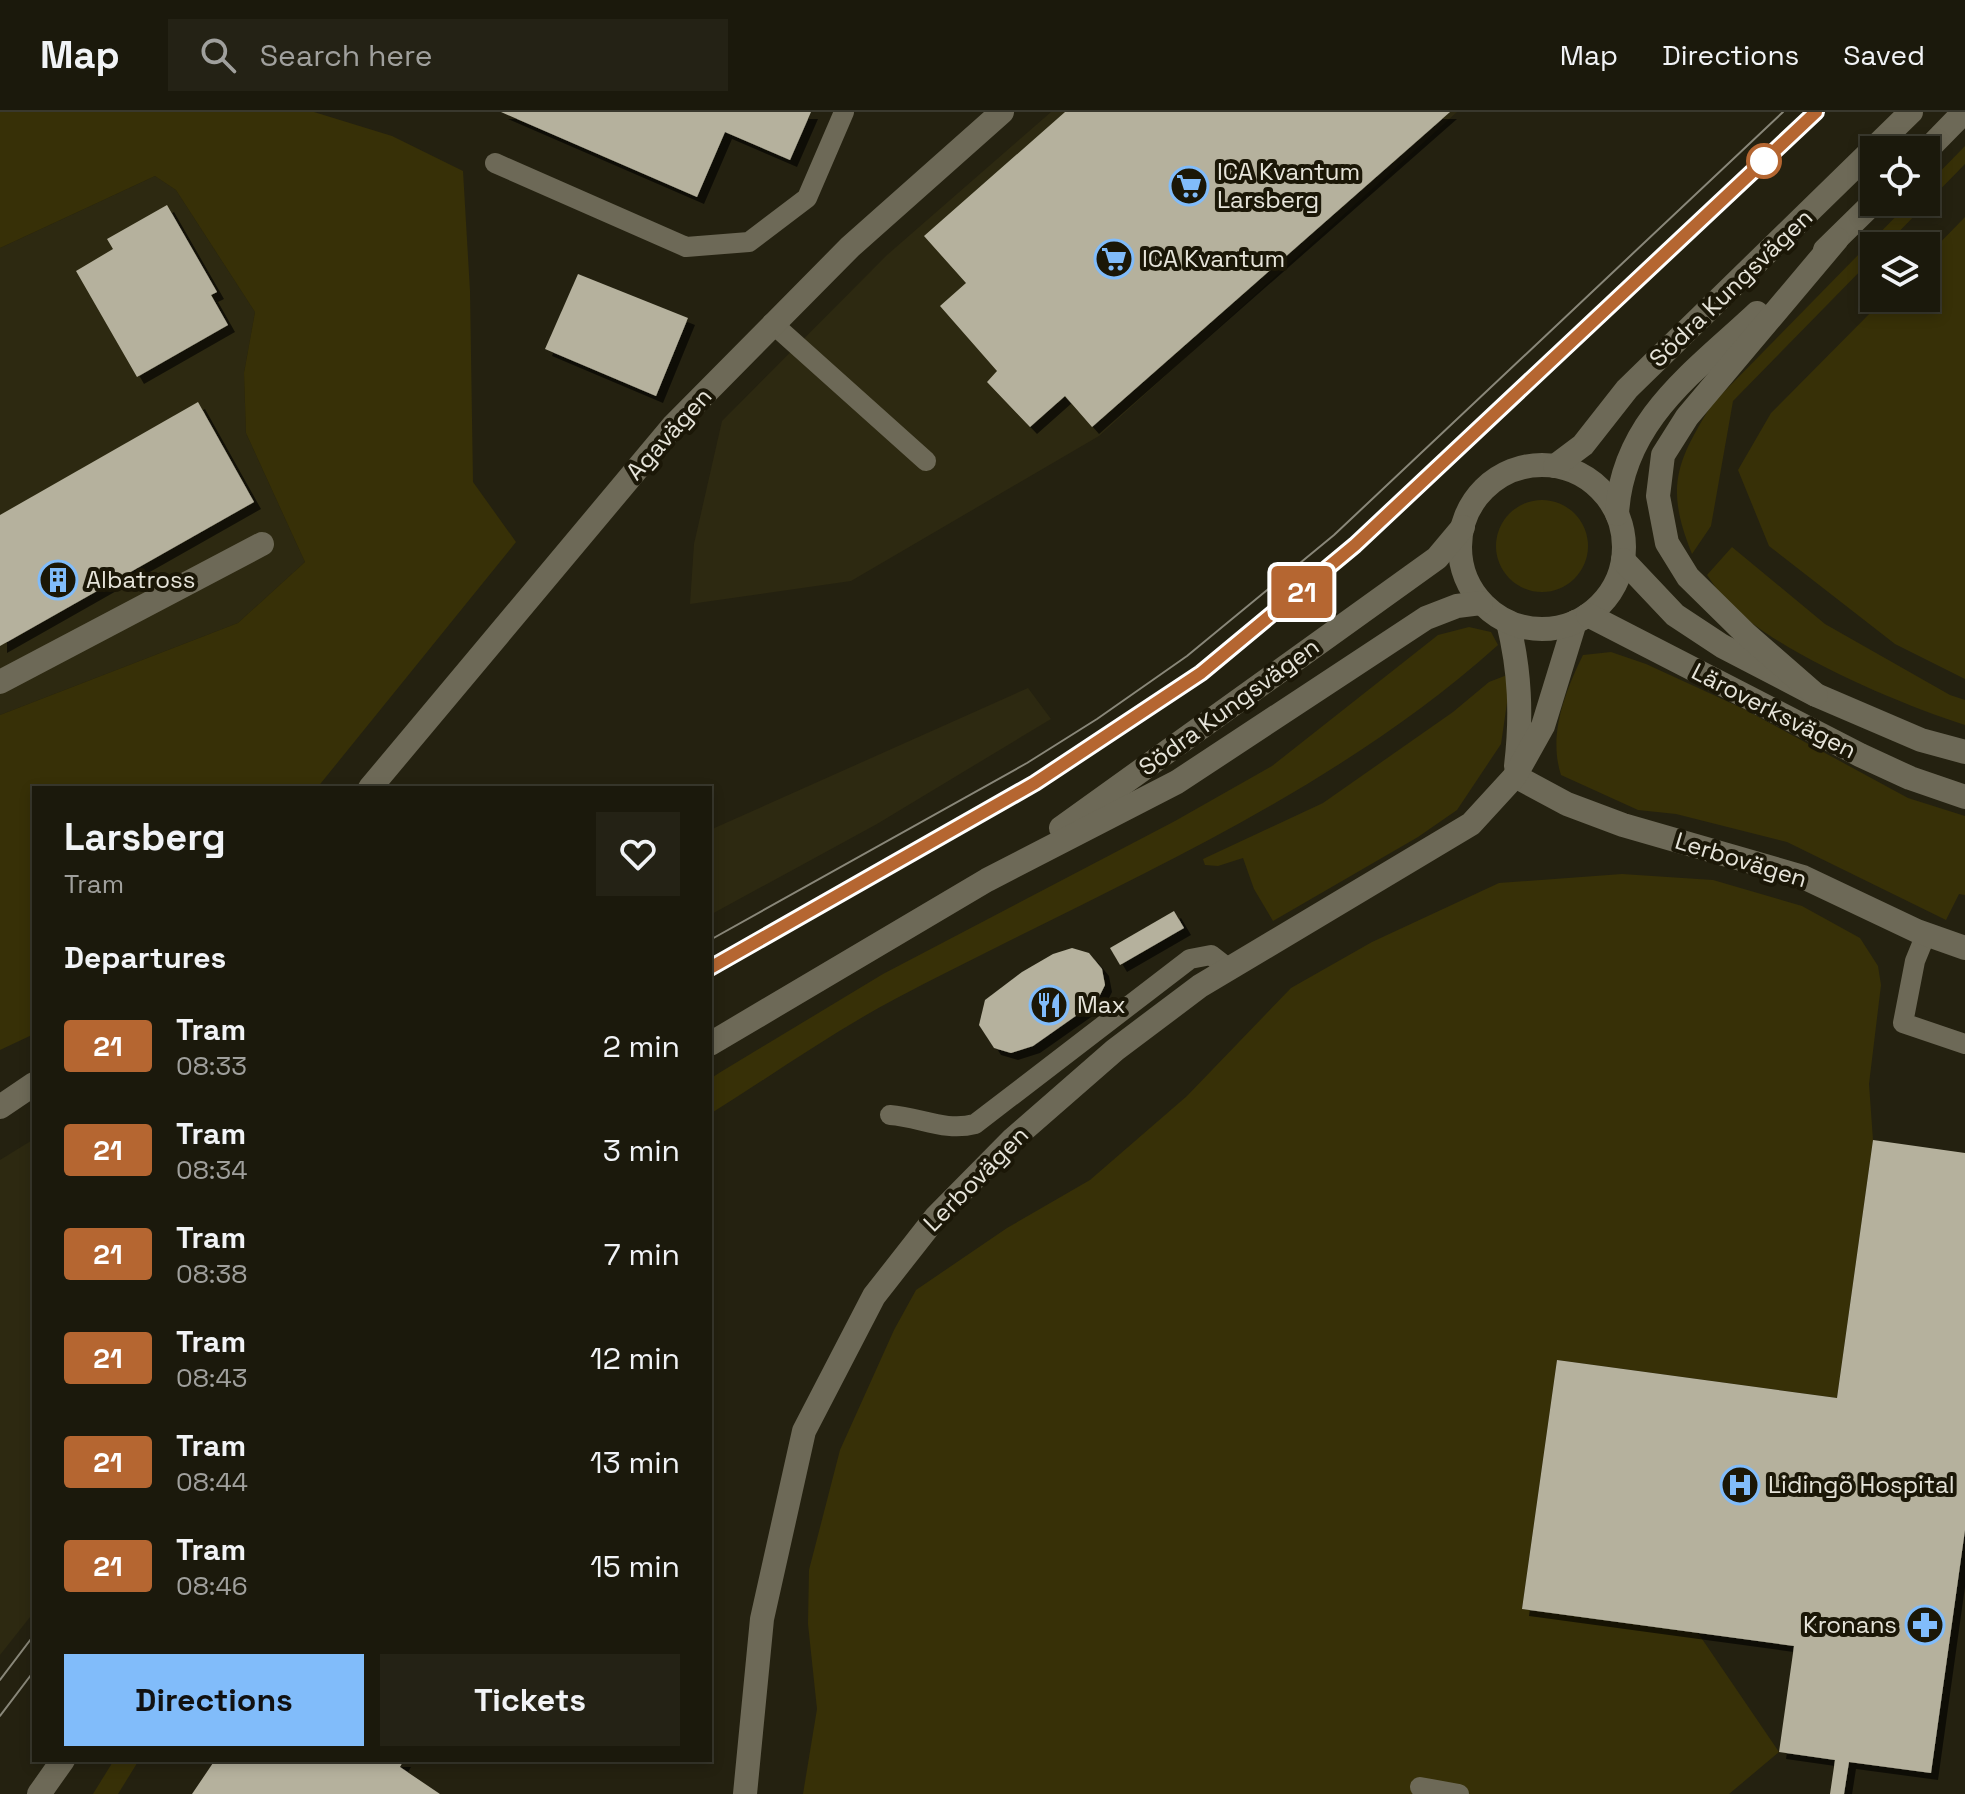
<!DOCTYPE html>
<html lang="en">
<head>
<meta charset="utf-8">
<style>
  body { margin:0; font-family:"Space Grotesk",sans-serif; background:#242215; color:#f1f3f6; height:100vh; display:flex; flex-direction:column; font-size:30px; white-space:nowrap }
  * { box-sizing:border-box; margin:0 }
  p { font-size:26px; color:#a0a09d }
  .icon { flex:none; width:44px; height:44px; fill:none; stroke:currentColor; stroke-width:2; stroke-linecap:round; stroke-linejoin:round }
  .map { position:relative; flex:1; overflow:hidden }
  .side { position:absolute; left:32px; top:674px; width:680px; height:976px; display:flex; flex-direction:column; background:#1b190c; border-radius:0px; box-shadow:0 4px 12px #0003,0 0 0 2px #39382d }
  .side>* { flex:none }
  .badge { padding:0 16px; border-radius:6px; font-size:28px; line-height:52px }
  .fabs { position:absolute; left:1860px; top:24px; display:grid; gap:16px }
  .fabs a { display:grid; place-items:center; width:80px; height:80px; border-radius:0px; background:#1b190c; box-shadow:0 4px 12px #0003,0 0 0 2px #39382d; font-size:40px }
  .map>.badge { position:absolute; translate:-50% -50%; box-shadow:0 0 0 4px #fff }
  h2 { padding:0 32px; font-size:30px; line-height:72px }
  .round { display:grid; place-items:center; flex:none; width:84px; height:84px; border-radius:0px; background:#242215 }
  .overview { display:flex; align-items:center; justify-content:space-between; height:136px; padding:0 32px }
  h1 { font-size:38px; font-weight:700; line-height:60px }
  .action { display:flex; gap:16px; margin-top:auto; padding:16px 32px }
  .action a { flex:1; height:92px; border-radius:0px; background:#81bcfa; color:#111; font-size:32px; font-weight:700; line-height:92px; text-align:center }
  .action a+a { background:#242215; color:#f1f3f6 }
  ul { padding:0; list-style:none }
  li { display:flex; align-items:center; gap:24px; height:104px; padding:0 32px }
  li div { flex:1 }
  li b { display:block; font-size:30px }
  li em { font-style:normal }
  li .badge { min-width:88px; font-weight:700; text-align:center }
  header { display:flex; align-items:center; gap:48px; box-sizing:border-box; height:112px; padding:0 40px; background:#1b190c; border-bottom:2px solid #39382d }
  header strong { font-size:38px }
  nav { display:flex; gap:44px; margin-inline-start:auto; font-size:28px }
  .search { width:560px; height:72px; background:#242215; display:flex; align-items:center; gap:20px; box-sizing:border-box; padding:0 28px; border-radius:0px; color:#a0a09d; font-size:30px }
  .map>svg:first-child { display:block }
  .built { fill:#2d2911 }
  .green { fill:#373007 }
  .building { fill:#b5b19d; filter:url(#shadow) }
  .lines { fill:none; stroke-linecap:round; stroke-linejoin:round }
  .lane { stroke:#6d6957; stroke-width:20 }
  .street { stroke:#6d6957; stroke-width:24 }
  .secondary { stroke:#6d6957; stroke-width:24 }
  .tram { stroke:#898779; stroke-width:2 }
  .line-casing { stroke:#fff; stroke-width:18 }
  .line { stroke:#b56631; stroke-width:12 }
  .stop-dot { fill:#fff; stroke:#b56631; stroke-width:4 }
  .labels { text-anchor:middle; stroke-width:8; stroke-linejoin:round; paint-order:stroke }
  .poi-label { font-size:24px; fill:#e6e4da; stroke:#1b1707; text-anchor:start }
  .street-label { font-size:24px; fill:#e6e4da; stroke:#1b1707 }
</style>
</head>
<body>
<header>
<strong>Map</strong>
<div class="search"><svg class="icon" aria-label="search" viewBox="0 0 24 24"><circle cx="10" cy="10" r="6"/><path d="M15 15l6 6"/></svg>Search here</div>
<nav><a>Map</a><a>Directions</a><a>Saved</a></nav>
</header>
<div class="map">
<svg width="1965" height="1682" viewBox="0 0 1965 1682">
  <defs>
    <filter id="shadow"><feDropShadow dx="7" dy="7" stdDeviation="0" flood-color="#0009"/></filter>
  </defs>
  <rect width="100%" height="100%" fill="#242110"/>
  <g class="built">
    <polygon points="1051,0 1457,0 1099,324 851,469 690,492 694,432 722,309 887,143"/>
    <polygon points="155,64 176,78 255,200 244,261 246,321 305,450 238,511 0,603 0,136"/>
    <polygon points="1028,576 1051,607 877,712 710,803 710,718"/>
    <polygon points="34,1027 34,1500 0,1543 0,1048"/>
  </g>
  <g class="green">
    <polygon points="0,0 314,0 392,24 463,59 470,179 473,370 516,430 317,676 34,676 34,922 0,938 0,603 238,511 305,450 246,321 244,261 255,200 176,78 155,64 0,136"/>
    <path d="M1965 34V52L1885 134H1874V145L1733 289 1711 414 1692 442C1665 375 1676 351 1712 292L1910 90H1926V74Z"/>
    <polygon points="1965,105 1965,567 1895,532 1769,434 1738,358 1771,301 1885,186 1926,186 1926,145"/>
    <circle cx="1542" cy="434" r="46"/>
    <path d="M1732 435 1825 512 1950 583 1965 588V613C1899 592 1778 541 1730 492 1721 484 1714 473 1707 463Z"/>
    <path d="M1469 515 1491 520 1498 533C1322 691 1101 778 895 887 831 921 771 964 710 1002V967L719 961 883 862 1175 709 1272 654 1438 523Z"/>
    <path d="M1611 540 1646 552 1744 597 1908 686 1965 704V783L1959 782 1946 808 1787 730 1676 702 1638 698 1561 663C1548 623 1565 580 1583 543Z"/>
    <polygon points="1507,563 1508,584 1501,632 1457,698 1418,725 1273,809 1254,777 1243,746 1218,754 1205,753 1203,747 1323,691 1453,600 1489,570"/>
    <polygon points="1622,762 1713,768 1802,794 1860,826 1878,854 1881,873 1869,972 1873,1028 1837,1286 1557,1248 1522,1497 1698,1521 1779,1640 1729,1682 803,1682 817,1597 808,1512 809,1458 840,1338 894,1218 916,1178 1007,1116 1090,1068 1187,984 1291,876 1372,830 1499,771"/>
    <polygon points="114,1648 139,1648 118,1682 93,1682"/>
  </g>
  <g class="building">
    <polygon points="501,0 811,0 790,48 725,20 697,85"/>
    <polygon points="1065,0 1450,0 1092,315 1065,284 1030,315 987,270 997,259 940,194 966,171 924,124"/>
    <polygon points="167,93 217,180 211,183 228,213 137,265 76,159 113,137 107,127"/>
    <polygon points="578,162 688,206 656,284 545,237"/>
    <polygon points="198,290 254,390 0,534 0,403"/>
    <polygon points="1174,799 1184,816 1120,853 1110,836"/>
    <polygon points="1072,836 1089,841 1102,857 1105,873 1097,889 1033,934 1011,941 994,936 979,913 985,888 1022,860 1053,842"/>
    <polygon points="1873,1028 1965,1041 1965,1418 1931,1661 1849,1650 1844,1682 1830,1682 1835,1648 1779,1640 1794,1534 1522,1497 1557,1248 1837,1286"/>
    <polygon points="215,1648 404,1648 400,1655 440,1682 192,1682"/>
  </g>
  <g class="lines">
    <g class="lane">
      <polyline points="495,51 686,135 749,130 807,86 844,0"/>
      <polyline points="772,211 926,349"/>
      <polyline points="1926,822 1915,849 1903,911 1965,932"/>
      <path d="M890 1003C920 1005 945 1020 975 1012L1190 847 1211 843 1229 857"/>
      <polyline points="1420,1675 1459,1682"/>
    </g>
    <g class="street">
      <path d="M1508 510C1520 559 1522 603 1516 654"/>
      <polyline points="0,570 262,432"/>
      <polyline points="1515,664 1567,692 1623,713 1803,765 1917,819 1965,836"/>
      <polyline points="745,1682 762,1507 804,1319 874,1184 936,1105 1013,1027 1115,938 1200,874 1471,712 1515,664 1543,614 1575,510"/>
    </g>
    <g class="secondary">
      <polyline points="1926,39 1964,0"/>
      <polyline points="1825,138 1874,90"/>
      <circle cx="1542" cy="435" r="82"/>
      <polyline points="1555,354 1583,333 1627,277 1911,0"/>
      <path d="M1617 402C1622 309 1694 260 1757 201"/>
      <polyline points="1623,448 1675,503 1722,534 1816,583 1921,628 1965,640"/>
      <polyline points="1588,503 1860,643 1910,666 1965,685"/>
      <polyline points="1816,583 1746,522 1688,465 1667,431 1658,384 1663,343 1687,305 1837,127"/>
      <polyline points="370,676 673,314 850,135 1002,0"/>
      <polyline points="1061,716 1437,446 1463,415"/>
      <polyline points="710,932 987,768 1177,670 1426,506 1457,494 1481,491"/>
      <polyline points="0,995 34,972"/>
      <polyline points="39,1682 63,1648"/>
    </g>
    <g class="tram">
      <polyline points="710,828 1027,651 1097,607 1187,544 1334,423 1783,0"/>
      <polyline points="710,856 1035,671 1201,561 1355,433 1816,0"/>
      <polyline points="0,1568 34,1523"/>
      <polyline points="0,1604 34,1559"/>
    </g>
  </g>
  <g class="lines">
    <g class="line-casing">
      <polyline id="line" points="710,856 1035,671 1201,561 1355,433 1816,0"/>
    </g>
    <use href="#line" class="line"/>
  </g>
  <defs>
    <g id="supermarket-ring" transform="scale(2)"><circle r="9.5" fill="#1b1707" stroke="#81bcfa" stroke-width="1.5"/><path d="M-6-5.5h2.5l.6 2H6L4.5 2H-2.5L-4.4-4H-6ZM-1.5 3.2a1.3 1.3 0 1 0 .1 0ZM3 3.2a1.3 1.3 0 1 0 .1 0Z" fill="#81bcfa"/></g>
    <g id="building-ring" transform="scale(2)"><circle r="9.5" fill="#1b1707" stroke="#81bcfa" stroke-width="1.5"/><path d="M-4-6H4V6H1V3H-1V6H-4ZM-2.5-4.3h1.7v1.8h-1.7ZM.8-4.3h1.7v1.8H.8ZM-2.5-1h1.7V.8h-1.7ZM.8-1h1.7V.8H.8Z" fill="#81bcfa"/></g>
    <g id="restaurant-ring" transform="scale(2)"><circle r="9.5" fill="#1b1707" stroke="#81bcfa" stroke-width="1.5"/><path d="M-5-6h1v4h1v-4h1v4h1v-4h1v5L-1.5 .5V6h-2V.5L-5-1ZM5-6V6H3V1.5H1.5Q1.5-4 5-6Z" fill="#81bcfa"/></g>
    <g id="hospital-ring" transform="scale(2)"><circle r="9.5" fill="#1b1707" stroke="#81bcfa" stroke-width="1.5"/><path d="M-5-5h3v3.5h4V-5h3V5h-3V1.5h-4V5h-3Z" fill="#81bcfa"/></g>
    <g id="pharmacy-ring" transform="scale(2)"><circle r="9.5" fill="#1b1707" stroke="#81bcfa" stroke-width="1.5"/><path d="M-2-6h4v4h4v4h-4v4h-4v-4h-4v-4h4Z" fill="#81bcfa"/></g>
  </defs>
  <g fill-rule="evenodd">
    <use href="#supermarket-ring" x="1189" y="74"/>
    <use href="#supermarket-ring" x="1114" y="147"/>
    <use href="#building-ring" x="58" y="468"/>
    <use href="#restaurant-ring" x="1049" y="893"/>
    <use href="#hospital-ring" x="1740" y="1373"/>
    <use href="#pharmacy-ring" x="1925" y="1513"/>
  </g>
  <circle class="stop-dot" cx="1764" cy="49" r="16"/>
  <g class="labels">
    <g class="poi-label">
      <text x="1217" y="68">ICA Kvantum<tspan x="1217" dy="28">Larsberg</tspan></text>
      <text x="1142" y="155">ICA Kvantum</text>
      <text x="86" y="476">Albatross</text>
      <text x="1077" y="901">Max</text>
      <text x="1768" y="1381">Lidingö Hospital</text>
      <text x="1897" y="1521" text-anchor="end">Kronans</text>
    </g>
    <g class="street-label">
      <text transform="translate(1731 176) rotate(-44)" y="8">Södra Kungsvägen</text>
      <text transform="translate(669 322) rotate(-48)" y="8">Agavägen</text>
      <text transform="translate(1229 595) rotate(-36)" y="8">Södra Kungsvägen</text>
      <text transform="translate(1774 599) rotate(27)" y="8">Läroverksvägen</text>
      <text transform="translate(1741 748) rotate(17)" y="8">Lerbovägen</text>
      <text transform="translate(976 1067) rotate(-45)" y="8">Lerbovägen</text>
    </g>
  </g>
</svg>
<div class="fabs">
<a><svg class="icon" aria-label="locate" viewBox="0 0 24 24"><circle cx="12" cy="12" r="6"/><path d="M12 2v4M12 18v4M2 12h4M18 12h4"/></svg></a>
<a><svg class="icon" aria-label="layers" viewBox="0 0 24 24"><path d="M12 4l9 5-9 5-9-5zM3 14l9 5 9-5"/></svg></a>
</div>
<b class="badge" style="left:1302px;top:480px;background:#b56631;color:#fff">21</b>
<section class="side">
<div class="overview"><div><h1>Larsberg</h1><p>Tram</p></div><a class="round"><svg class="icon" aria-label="heart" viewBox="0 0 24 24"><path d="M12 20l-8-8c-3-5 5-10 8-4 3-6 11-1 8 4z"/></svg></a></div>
<h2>Departures</h2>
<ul>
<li><span class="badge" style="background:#b56631;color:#fff">21</span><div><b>Tram</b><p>08:33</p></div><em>2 min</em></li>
<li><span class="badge" style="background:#b56631;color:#fff">21</span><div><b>Tram</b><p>08:34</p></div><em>3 min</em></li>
<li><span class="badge" style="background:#b56631;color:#fff">21</span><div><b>Tram</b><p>08:38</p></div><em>7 min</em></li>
<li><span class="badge" style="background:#b56631;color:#fff">21</span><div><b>Tram</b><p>08:43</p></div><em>12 min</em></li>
<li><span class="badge" style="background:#b56631;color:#fff">21</span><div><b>Tram</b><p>08:44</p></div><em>13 min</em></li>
<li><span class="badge" style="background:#b56631;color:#fff">21</span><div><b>Tram</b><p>08:46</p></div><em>15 min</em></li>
</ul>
<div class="action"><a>Directions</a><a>Tickets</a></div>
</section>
</div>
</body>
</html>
